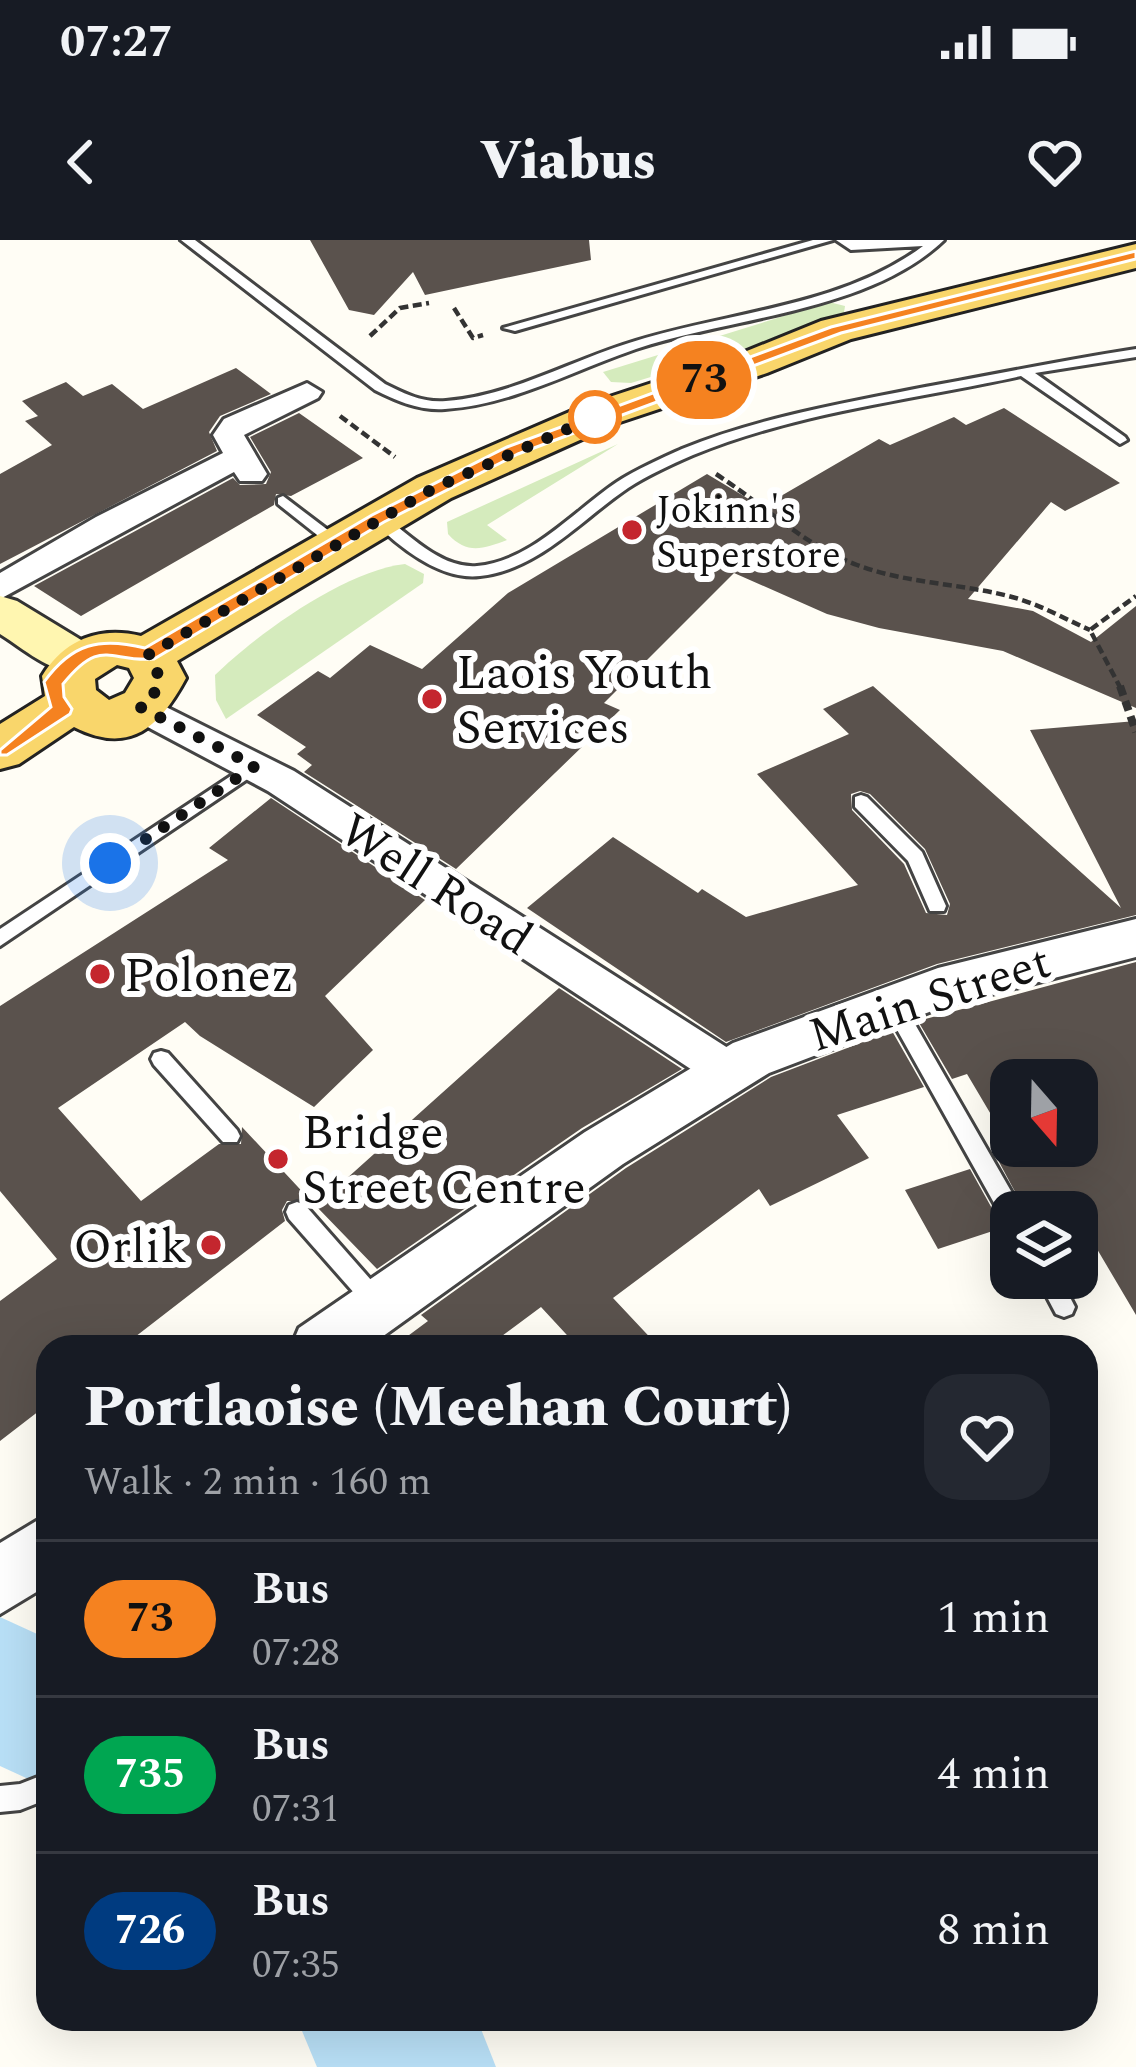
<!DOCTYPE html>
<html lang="en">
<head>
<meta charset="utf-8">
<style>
  body { margin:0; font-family:Spectral,serif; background:#242831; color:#f1f3f6; height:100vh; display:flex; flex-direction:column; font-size:45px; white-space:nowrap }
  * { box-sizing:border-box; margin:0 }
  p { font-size:39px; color:#9ea1a6 }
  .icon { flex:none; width:66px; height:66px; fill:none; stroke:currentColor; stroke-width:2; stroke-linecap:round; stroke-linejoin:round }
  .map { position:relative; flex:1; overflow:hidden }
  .side { position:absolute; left:36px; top:1095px; width:1062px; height:696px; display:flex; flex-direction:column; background:#171b24; border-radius:36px; box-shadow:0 12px 48px #0002 }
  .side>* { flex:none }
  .badge { padding:0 24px; border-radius:39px; font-size:42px; line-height:78px }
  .needle { width:78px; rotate:160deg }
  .fabs { position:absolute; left:990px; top:819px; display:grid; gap:24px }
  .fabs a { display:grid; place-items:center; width:108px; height:108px; border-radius:24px; background:#171b24; box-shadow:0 12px 48px #0002; font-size:60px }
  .you { position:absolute; width:60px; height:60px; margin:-30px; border:9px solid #fff; border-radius:50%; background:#1a73e8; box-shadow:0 0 0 18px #1a73e833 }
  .map>.badge { position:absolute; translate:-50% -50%; box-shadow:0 0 0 6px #fff }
  .round { display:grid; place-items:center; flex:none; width:126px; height:126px; border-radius:36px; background:#242831 }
  .overview { display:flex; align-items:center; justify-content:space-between; height:204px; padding:0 48px }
  h1 { font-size:57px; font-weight:800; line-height:90px }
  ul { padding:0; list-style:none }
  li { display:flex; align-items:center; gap:36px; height:156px; padding:0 48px; border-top:3px solid #363941 }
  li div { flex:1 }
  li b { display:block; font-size:45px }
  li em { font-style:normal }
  li .badge { min-width:132px; font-weight:700; text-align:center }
  .status { display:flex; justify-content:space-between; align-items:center; height:84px; padding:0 60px; background:#171b24; direction:ltr }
  .status svg { height:33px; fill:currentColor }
  header { display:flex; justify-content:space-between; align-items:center; height:156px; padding:0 48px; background:#171b24; font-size:54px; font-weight:800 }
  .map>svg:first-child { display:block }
  .green { fill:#d5ebbd }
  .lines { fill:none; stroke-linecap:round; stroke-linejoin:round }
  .river { fill:#b9e0f7; fill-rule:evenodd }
  .building { fill:#5a524d; fill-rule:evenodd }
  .service-casing { stroke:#444; stroke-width:6 }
  .minor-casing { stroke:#444; stroke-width:6 }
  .tertiary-casing { stroke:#444; stroke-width:6 }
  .secondary-casing { stroke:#333; stroke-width:6 }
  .primary-casing { stroke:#222; stroke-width:6 }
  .path-far1 { stroke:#333; stroke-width:4.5; stroke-dasharray:9 4.5; stroke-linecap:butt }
  .path { stroke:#333; stroke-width:8; stroke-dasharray:10 6; stroke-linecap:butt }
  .service { fill:#fff; fill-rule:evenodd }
  .minor { fill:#fff; fill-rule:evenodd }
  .tertiary { fill:#fff; fill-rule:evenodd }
  .secondary { fill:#fff6b0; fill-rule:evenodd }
  .primary { fill:#f9d66b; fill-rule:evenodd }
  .line { fill:#f58220; stroke:#fff; stroke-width:3 }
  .walk { stroke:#111; stroke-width:12; stroke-dasharray:0 21.6 }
  .stop-dot { fill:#fff; stroke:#f58220; stroke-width:6 }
  .poi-dot { fill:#c4262e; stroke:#fff; stroke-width:4.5 }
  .labels { text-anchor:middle; stroke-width:12; stroke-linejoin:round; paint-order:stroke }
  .far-poi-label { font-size:39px; fill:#111; stroke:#fff; text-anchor:start }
  .poi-label { font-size:48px; fill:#111; stroke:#fff; text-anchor:start }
  .street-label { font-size:48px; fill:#111; stroke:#fff }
</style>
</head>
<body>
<div class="status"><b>07:27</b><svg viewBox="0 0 49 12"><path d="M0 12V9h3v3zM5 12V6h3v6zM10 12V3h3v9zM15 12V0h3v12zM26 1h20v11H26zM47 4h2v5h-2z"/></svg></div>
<header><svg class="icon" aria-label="back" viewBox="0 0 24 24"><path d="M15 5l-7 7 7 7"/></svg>Viabus<svg class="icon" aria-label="heart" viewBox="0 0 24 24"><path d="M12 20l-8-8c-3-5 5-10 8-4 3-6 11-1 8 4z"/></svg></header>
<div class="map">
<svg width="1136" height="1827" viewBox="0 0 1136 1827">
  <rect width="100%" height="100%" fill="#fffdf5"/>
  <g class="green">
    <polygon points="829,62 845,66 843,79 631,143 611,142 603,132"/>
    <path d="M618 204 487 285 507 300C483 309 467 315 448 294L447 282Z"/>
    <path d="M405 324 424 334 423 343 226 479 216 460 215 435C258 393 345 331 405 324Z"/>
  </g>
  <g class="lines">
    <g class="river">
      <polygon points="0,1377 48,1399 48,1548 0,1526"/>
      <polygon points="297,1779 477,1779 496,1827 317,1827"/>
    </g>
  </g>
  <g class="building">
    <polygon points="310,0 589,0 591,20 425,55 413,32 374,75 349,70"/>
    <polygon points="236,128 271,154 220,176 209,192 217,211 0,324 0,234 52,205 25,181 38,176 22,161 66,142 83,156 112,144 143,169"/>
    <polygon points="1004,168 1120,243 1065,271 1051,262 968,359 1033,371 1091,402 1136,366 1136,468 1003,411 879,388 827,374 734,333 604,463 620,470 456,629 304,532 312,525 297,514 306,507 257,475 318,431 330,438 370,405 422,429 508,353 707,234 762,267 879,199 890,205 954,177 966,185"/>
    <polygon points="299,173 363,218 291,256 276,254 274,265 81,376 34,346 233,238 240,245 266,244 271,232 250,197"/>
    <path d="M873 446 1121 668 1030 490 1136 481V675L937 724 726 802 527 668 613 597 698 653 702 649 746 677 858 645 757 534 849 494 823 469ZM860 551 870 554 925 609 950 664 947 675 926 673 904 624 852 570 851 554Z"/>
    <polygon points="271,558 425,660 325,756 373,810 314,867 200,796 185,782 58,868 141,961 219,904 241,904 242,887 311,961 287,961 282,970 285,981 122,1107 48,1107 48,1164 0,1201 0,1061 57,1019 0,951 0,766 228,620 209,608"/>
    <path d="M1136 722V1075L1071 965 1049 972H1026L998 920 1015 915 967 834 952 839 918 781ZM1011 840H1077V906H1011Z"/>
    <polygon points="559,748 682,829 582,888 377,1029 316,966"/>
    <polygon points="892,791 924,847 837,875 869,918 770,966 759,949 613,1058 659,1107 578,1107 541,1067 487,1107 393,1107 428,1081 421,1075 626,928 771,837"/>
    <polygon points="970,929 999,981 1008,986 938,1009 905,950"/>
  </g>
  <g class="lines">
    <g class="service-casing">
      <g id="service">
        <path d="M181 0H195L385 144C405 154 423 163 446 161 510 156 568 122 629 103 724 72 840 68 923 6L851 10 836 0H944C869 72 732 77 636 109 574 130 512 165 445 169 420 171 397 161 375 150Z"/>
        <polygon points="813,0 833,0 515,91 503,88"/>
        <path d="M1136 109V117L1035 133 1125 197 1127 200 1120 204 1021 136C912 160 797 172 693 215 670 225 648 235 628 248 582 279 538 330 480 336 440 341 396 305 370 278L373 275H383C409 295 442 329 477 326 530 322 575 270 617 242 637 229 660 219 682 209 758 178 840 164 920 148 992 135 1064 120 1136 109Z"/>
        <polygon points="283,256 341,300 341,306 331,306 278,264 278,258"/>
        <polygon points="255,520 261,522 261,530 0,706 0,689"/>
        <polygon points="861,555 867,557 922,612 946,666 944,671 930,671 908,621 855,567 855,557"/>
        <polygon points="893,756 900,758 1019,965 1022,972 1011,972 1011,982 1003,979 886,770 883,764"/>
        <polygon points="161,811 168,813 237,890 240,896 237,902 223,902 154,825 151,819 154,813"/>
        <polygon points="297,962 305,965 386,1057 389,1064 386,1071 378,1074 370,1071 289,979 286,972 289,965"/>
        <polygon points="1037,1038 1060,1038 1075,1067 1072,1074 1064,1077 1056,1074"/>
        <polygon points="48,1533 48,1559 20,1570 0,1572 0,1546 20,1544"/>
      </g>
    </g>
    <g class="minor-casing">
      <g id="minor">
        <polygon points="307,143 322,152 318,158 244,195 267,234 262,241 240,241 234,232 0,359 0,333 96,277 223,213 213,195 224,179"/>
        <polygon points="140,454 294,531 742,817 749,830 742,843 727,848 712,843 268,551 127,476 122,467 127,458"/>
      </g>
    </g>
    <g class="tertiary-casing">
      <g id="tertiary">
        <polygon points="1136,679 1136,717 945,766 769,833 623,924 368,1107 291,1107 299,1088 585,892 733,803 938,728"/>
        <polygon points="48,1274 48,1345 0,1374 0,1303"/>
      </g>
    </g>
    <g class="secondary-casing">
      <path id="secondary" d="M0 356 17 361 91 406 99 418 91 430C57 440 29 412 0 394Z"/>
    </g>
    <g class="primary-casing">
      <path id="primary" d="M1136 4V28L851 99 767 133 620 182 451 258 177 421 186 438C160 486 131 516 74 487L19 524 0 529V484L45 456 42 436C65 399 100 386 141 396L417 238 588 164 737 115 821 81ZM117 425 129 428 134 438 125 453 109 460 96 450 95 439Z"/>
    </g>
    <g class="path-far1">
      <polyline points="454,68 473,98 483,95"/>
      <polyline points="370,96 400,68 429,63"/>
      <polyline points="340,176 395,217"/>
      <path d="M716 234C764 265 802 304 857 325 908 344 960 343 1012 357 1039 364 1065 379 1090 390"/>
      <polyline points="1121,449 1090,390 1136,356"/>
    </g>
    <polyline class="path" points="1120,446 1136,492"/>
    <use href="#service" class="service"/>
    <use href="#minor" class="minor"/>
    <use href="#tertiary" class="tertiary"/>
    <use href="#secondary" class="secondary"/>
    <use href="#primary" class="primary"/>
  </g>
  <path class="line" d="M1136 11V19L841 93 518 214 384 282 154 419C109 423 102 396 63 444L64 457 72 469 70 474 7 515H0V510L51 467 44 442C72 403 100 397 145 408L372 275 507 207 831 87Z"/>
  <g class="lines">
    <polyline class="walk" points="110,623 255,526 140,467 156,451 160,438 148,415 434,248 604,173 595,177"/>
  </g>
  <circle class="stop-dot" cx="595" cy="177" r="24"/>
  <g class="poi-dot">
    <circle cx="632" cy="290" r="12"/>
    <circle cx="432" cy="459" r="12"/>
    <circle cx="100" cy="734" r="12"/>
    <circle cx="278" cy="919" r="12"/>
    <circle cx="211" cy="1005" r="12"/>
  </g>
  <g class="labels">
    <g class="far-poi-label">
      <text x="656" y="282">Jokinn's<tspan x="656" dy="45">Superstore</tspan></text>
    </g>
    <g class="poi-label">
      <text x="456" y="448">Laois Youth<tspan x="456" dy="55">Services</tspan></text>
      <text x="124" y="751">Polonez</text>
      <text x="302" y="908">Bridge<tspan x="302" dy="55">Street Centre</tspan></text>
      <text x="187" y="1022" text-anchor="end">Orlik</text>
    </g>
    <g class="street-label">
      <text transform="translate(437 643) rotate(33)" y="17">Well Road</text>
      <text transform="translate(929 757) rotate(-18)" y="17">Main Street</text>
    </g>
  </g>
</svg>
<div class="fabs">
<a><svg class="needle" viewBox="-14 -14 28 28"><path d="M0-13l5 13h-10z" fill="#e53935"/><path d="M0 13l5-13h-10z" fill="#9ea1a6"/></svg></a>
<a><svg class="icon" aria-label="layers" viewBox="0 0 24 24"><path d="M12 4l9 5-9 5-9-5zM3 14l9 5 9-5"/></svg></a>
</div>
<div class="you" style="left:110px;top:623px"></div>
<b class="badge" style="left:704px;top:140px;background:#f58220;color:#111">73</b>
<section class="side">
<div class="overview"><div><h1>Portlaoise (Meehan Court)</h1><p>Walk · 2 min · 160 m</p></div><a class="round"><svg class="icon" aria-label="heart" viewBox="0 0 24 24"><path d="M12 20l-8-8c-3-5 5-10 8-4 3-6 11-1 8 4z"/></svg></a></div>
<ul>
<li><span class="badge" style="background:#f58220;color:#111">73</span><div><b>Bus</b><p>07:28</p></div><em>1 min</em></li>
<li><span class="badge" style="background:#00a651;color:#fff">735</span><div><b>Bus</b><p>07:31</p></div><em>4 min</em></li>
<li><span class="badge" style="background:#003b80;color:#fff">726</span><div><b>Bus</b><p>07:35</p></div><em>8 min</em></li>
</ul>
</section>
</div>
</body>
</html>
